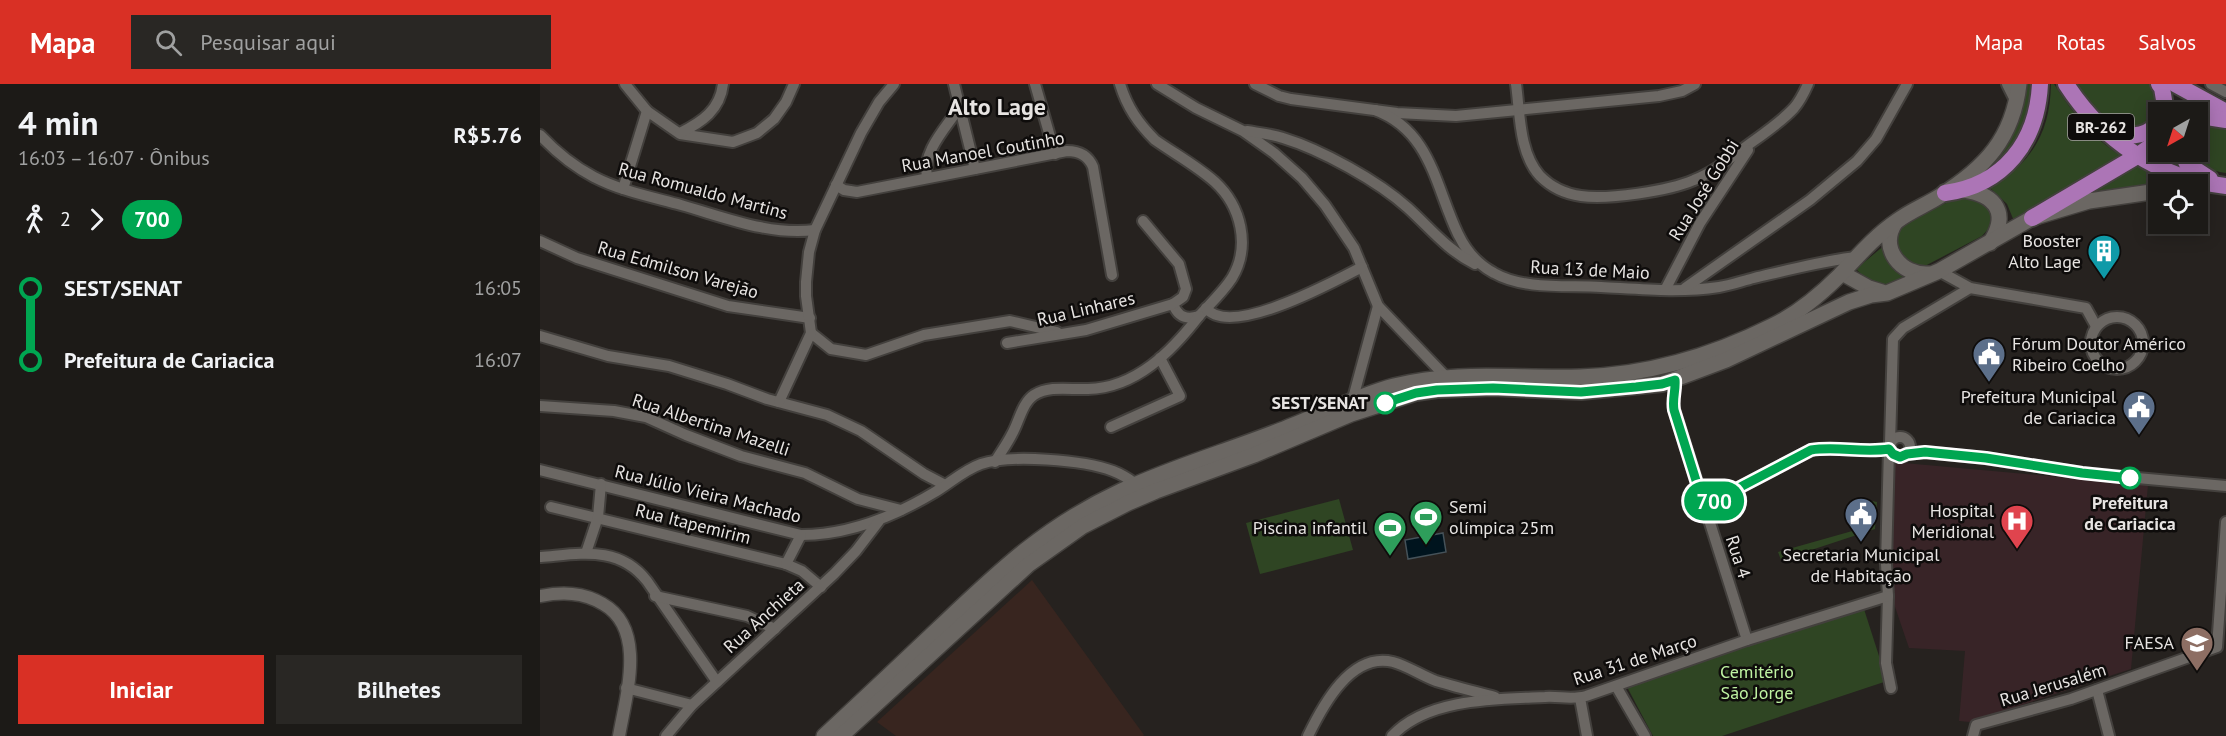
<!DOCTYPE html>
<html lang="pt">
<head>
<meta charset="utf-8">
<style>
  body { margin:0; font-family:"PT Sans",sans-serif; background:#292724; color:#f1f3f6; height:100vh; display:flex; flex-direction:column; font-size:22px; white-space:nowrap }
  * { box-sizing:border-box; margin:0 }
  p { font-size:20px; color:#a0a1a1 }
  .icon { flex:none; width:33px; height:33px; fill:none; stroke:currentColor; stroke-width:2; stroke-linecap:round; stroke-linejoin:round }
  .map { position:relative; flex:1; overflow:hidden }
  .drawer { display:flex; flex-direction:column; background:#1c1a17; width:540px }
  .drawer>* { flex:none }
  .badge { padding:0 12px; border-radius:20px; font-size:21px; line-height:39px }
  .needle { width:39px; rotate:219deg }
  .controls { position:absolute; left:1608px; top:18px; display:grid; gap:12px }
  .controls a { display:grid; place-items:center; width:60px; height:60px; border-radius:0px; background:#1c1a17; box-shadow:0 3px 15px #0003,0 0 0 2px #3a3836; font-size:30px }
  .map>.badge { position:absolute; translate:-50% -50%; box-shadow:0 0 0 3px #fff }
  .legs { display:flex; align-items:center; gap:9px; height:66px; padding:0 18px; font-size:20px }
  .legs p { margin-inline-start:auto }
  .summary { display:flex; align-items:center; justify-content:space-between; height:102px; padding:0 18px }
  h1 { font-size:33px; font-weight:600; line-height:45px }
  .cta { display:flex; gap:12px; margin-top:auto; padding:12px 18px }
  .cta a { flex:1; height:69px; border-radius:0px; background:#d93025; color:#fff; font-size:24px; font-weight:600; line-height:69px; text-align:center }
  .cta a+a { background:#292724; color:#f1f3f6 }
  ul { padding:0 18px; list-style:none }
  li { display:flex; align-items:center; gap:21px; height:72px; font-size:22px }
  li i { display:grid; place-items:center; width:9px; height:100%; margin:0 8px; background:currentColor }
  li i::after { content:''; width:15px; height:15px; margin:-8px; border:4px solid; border-radius:50%; background:#1c1a17 }
  li p { margin-inline-start:auto }
  li:first-child i { background:linear-gradient(#0000 50%,currentColor 0) }
  li:last-child i { background:linear-gradient(currentColor 50%,#0000 0) }
  header { display:flex; align-items:center; gap:36px; box-sizing:border-box; height:84px; padding:0 30px; background:#d93025; color:#fff }
  header strong { font-size:28px }
  nav { display:flex; gap:33px; margin-inline-start:auto; font-size:21px }
  .search { width:420px; height:54px; background:#292724; display:flex; align-items:center; gap:15px; box-sizing:border-box; padding:0 21px; border-radius:0px; color:#a0a1a1; font-size:22px }
  main { display:flex; flex:1; min-height:0 }
  .map>svg:first-child { display:block }
  .industrial { fill:#38251f }
  .medical { fill:#382427 }
  .green { fill:#2f4523 }
  .water { fill:#00141e; stroke:#455259; stroke-width:1.5 }
  .lines { fill:none; stroke-linecap:round; stroke-linejoin:round }
  .minor-casing { stroke:#43403d; stroke-width:14 }
  .tertiary-casing { stroke:#43403d; stroke-width:15 }
  .secondary-casing { stroke:#43403d; stroke-width:18 }
  .primary-casing { stroke:#43403d; stroke-width:20 }
  .minor { stroke:#6b6763; stroke-width:10 }
  .tertiary { stroke:#6b6763; stroke-width:12 }
  .secondary { stroke:#6b6763; stroke-width:15 }
  .primary { stroke:#ac75b6; stroke-width:16 }
  .line-1-casing { stroke:#fff; stroke-width:14 }
  .line-1 { stroke:#00a651; stroke-width:9 }
  .stop-1-dot { fill:#fff; stroke:#00a651; stroke-width:3 }
  .labels { text-anchor:middle; stroke-width:5; stroke-linejoin:round; paint-order:stroke }
  .shield { fill:#0e0c0b; stroke:#a6a3a2; stroke-width:1.5 }
  .shield-label { font-size:16px; font-weight:bold; fill:#e7e4e2 }
  .street-label { font-size:18px; fill:#e7e4e2; stroke:#0e0c0b }
  .poi-label { font-size:18px; fill:#e7e4e2; stroke:#0e0c0b; text-anchor:end }
  .stop-label { font-size:18px; font-weight:bold; fill:#e7e4e2; stroke:#0e0c0b; text-anchor:end }
  .park-label { font-size:18px; fill:#bff3a2; stroke:#0e0c0b }
  .district-label { font-size:24px; font-weight:bold; fill:#e7e4e2; stroke:#0e0c0b }
</style>
</head>
<body>
<header>
<strong>Mapa</strong>
<div class="search"><svg class="icon" aria-label="search" viewBox="0 0 24 24"><circle cx="10" cy="10" r="6"/><path d="M15 15l6 6"/></svg>Pesquisar aqui</div>
<nav><a>Mapa</a><a>Rotas</a><a>Salvos</a></nav>
</header>
<main>
<section class="drawer">
<div class="summary"><div><h1>4 min</h1><p>16:03 – 16:07 · Ônibus</p></div><b>R$5.76</b></div>
<div class="legs"><svg class="icon" aria-label="walk" viewBox="0 0 24 24"><circle cx="13" cy="4" r="2"/><path d="M13 8l-2 6 4 7M11 14l-3 7M7 12l3-4h3l4 4"/></svg>2<svg class="icon" aria-label="forward" viewBox="0 0 24 24"><path d="M9 5l7 7-7 7"/></svg><b class="badge" style="background:#00a651;color:#fff">700</b></div>
<ul>
<li><i style="color:#00a651"></i><b>SEST/SENAT</b><p>16:05</p></li>
<li><i style="color:#00a651"></i><b>Prefeitura de Cariacica</b><p>16:07</p></li>
</ul>
<div class="cta"><a>Iniciar</a><a>Bilhetes</a></div>
</section>
<div class="map">
<svg width="1686" height="652" viewBox="0 0 1686 652">
  <rect width="100%" height="100%" fill="#26221f"/>
  <polygon class="industrial" points="492,496 604,651 603,652 356,652 337,638"/>
  <polygon class="medical" points="1353,378 1608,401 1591,585 1430,638 1419,637 1425,567 1369,564 1353,517"/>
  <g class="green">
    <path d="M1484 0H1495L1491 37 1465 78 1444 86C1469 55 1481 42 1484 0Z"/>
    <path d="M1511 0H1514C1537 34 1548 50 1583 73L1474 137 1467 120 1450 104C1492 78 1510 49 1511 0Z"/>
    <path d="M1534 0H1610C1614 4 1615 8 1616 14 1621 31 1615 37 1601 47L1568 38Z"/>
    <path d="M1686 40V89C1669 86 1658 84 1650 68H1658V43L1661 41Z"/>
    <polygon points="1594,81 1624,94 1646,100 1587,104 1532,116"/>
    <polygon points="1419,113 1440,114 1450,127 1451,133 1449,144 1442,152 1383,183 1376,183 1360,173 1354,154 1364,138"/>
    <path d="M1346 160 1376 193C1347 203 1339 208 1316 185Z"/>
    <polygon points="799,415 813,466 720,490 706,439"/>
    <polygon points="1332,417 1337,418 1335,445 1241,476 1238,468 1330,442 1323,420"/>
    <polygon points="1323,522 1347,597 1182,652 1113,652 1086,601"/>
  </g>
  <polygon class="water" points="903,449 906,468 868,475 865,456"/>
  <g class="lines">
    <g class="minor-casing">
      <g id="minor">
        <polyline points="85,0 107,27 140,50 193,58 217,49 234,35 246,18 254,0"/>
        <polyline points="414,0 435,85"/>
        <polyline points="495,0 515,70"/>
        <path d="M580 0C587 23 598 39 615 56 635 70 657 82 675 98 701 122 711 162 692 194 683 208 670 220 659 232 646 236 638 233 633 220"/>
        <polyline points="617,0 656,24 703,47 734,69 762,94 785,121 814,164 838,222 906,293"/>
        <polyline points="715,0 739,12 751,15 857,29 916,32 1119,12 1142,7 1155,0"/>
        <path d="M976 0C980 29 979 69 1000 92 1011 103 1026 110 1041 112 1067 116 1129 107 1154 96 1177 87 1195 70 1215 56 1229 46 1243 36 1254 24 1260 17 1264 9 1268 0"/>
        <polyline points="1467,0 1476,18"/>
        <polyline points="1671,0 1686,8"/>
        <path d="M835 26C891 47 895 102 918 150 926 167 937 180 954 189 984 206 1027 201 1061 203 1100 205 1140 209 1179 203 1191 201 1202 197 1214 194 1248 186 1282 177 1316 173"/>
        <path d="M707 47C719 49 731 50 743 54 782 66 838 97 868 124 891 145 907 166 935 180"/>
        <path d="M140 49C162 38 180 26 183 0"/>
        <path d="M0 51C16 68 33 82 54 93 81 107 112 113 141 121 184 133 230 152 275 146"/>
        <path d="M387 93C382 68 405 45 419 24"/>
        <path d="M296 101 304 106 317 108 527 67C539 67 548 71 553 83L572 191"/>
        <polyline points="83,105 107,27"/>
        <polyline points="0,157 37,174 188,222 270,234"/>
        <polyline points="1399,187 1430,204 1546,224 1556,242"/>
        <polyline points="1145,204 1270,116 1317,77 1336,55 1367,0"/>
        <polyline points="1125,206 1160,139 1208,66"/>
        <path d="M666 224C690 255 795 197 822 183"/>
        <circle cx="1577" cy="259" r="26"/>
        <polyline points="271,249 291,265 326,271 384,251 470,237 517,248"/>
        <polyline points="0,252 68,272 129,282 187,300 227,315 287,331 321,347 384,390 405,401"/>
        <polyline points="467,259 546,246 633,220 643,213 646,205 639,180 603,137"/>
        <path d="M1135 296C1136 306 1132 315 1134 325L1207 556"/>
        <polyline points="239,318 271,249 266,212 266,198 269,168 275,146 321,49 339,18 354,0"/>
        <polyline points="812,318 838,222"/>
        <polyline points="0,322 74,327 106,333 146,351 201,372 265,389 318,415 361,426"/>
        <polyline points="571,343 640,312 620,274"/>
        <circle cx="1360" cy="363" r="10"/>
        <polyline points="1350,359 1353,255 1363,244 1430,204"/>
        <polyline points="1367,370 1385,368 1445,374 1542,389 1686,402"/>
        <path d="M455 378C461 368 467 360 472 350 479 338 482 319 494 311 510 301 531 306 548 305 596 304 632 267 659 232"/>
        <path d="M0 386 261 451C308 451 355 432 395 408 410 399 424 386 441 380 470 370 544 376 573 387 581 390 589 395 596 400"/>
        <path d="M1164 422 1271 366C1297 362 1323 369 1349 365L1346 480 1348 512 1346 579 1351 604"/>
        <polyline points="11,423 246,480 262,487 281,503"/>
        <polyline points="46,469 58,433 61,400"/>
        <path d="M1 473C40 470 79 461 107 497L177 598"/>
        <polyline points="246,480 261,451"/>
        <polyline points="115,512 207,532 235,545"/>
        <polyline points="1076,602 1105,652"/>
        <polyline points="86,604 152,621"/>
        <polyline points="1557,606 1569,652"/>
        <polyline points="1040,614 1047,652"/>
        <polyline points="126,652 152,621 294,490 316,467 339,437"/>
        <path d="M768 652C783 621 811 568 853 578 868 582 882 592 896 597 916 603 936 608 955 613"/>
        <path d="M852 652C887 614 957 615 1005 613 1019 612 1032 616 1046 612L1207 556 1348 512"/>
        <polyline points="1433,652 1436,641 1531,615 1677,563 1686,438"/>
      </g>
    </g>
    <g class="tertiary-casing">
      <path id="tertiary" d="M0 512C22 508 43 508 63 520 107 545 86 611 79 652"/>
    </g>
    <g class="secondary-casing">
      <g id="secondary">
        <path d="M1424 106C1457 111 1469 130 1450 159"/>
        <path d="M1355 139C1339 164 1361 192 1389 190"/>
        <polyline points="1302,189 1329,204 1342,208"/>
        <path d="M284 652C323 616 361 580 399 544 459 487 504 443 581 407 632 383 688 367 741 346 778 332 816 312 854 302 916 286 977 295 1040 293 1106 291 1172 272 1232 242 1257 230 1280 211 1300 191 1318 172 1335 152 1357 137 1370 127 1386 121 1400 112 1445 84 1473 54 1479 0"/>
        <polyline points="301,652 488,481 543,442 588,419 616,407 714,371 811,330 876,309 897,306 953,304 1041,308 1122,300 1186,276 1309,218 1331,211 1347,209 1399,187 1492,134 1549,117 1618,107"/>
      </g>
    </g>
    <g class="primary-casing">
      <g id="primary">
        <path d="M1526 0C1562 56 1619 95 1686 102"/>
        <polyline points="1619,0 1622,4 1626,28"/>
        <polyline points="1635,0 1686,28"/>
        <polyline points="1658,35 1667,33 1686,36"/>
        <path d="M1570 43C1587 55 1603 54 1618 40"/>
        <polyline points="1642,68 1647,80 1670,95"/>
        <path d="M1405 109C1464 101 1497 58 1500 0"/>
        <polyline points="1492,134 1597,72 1611,62 1618,52"/>
      </g>
    </g>
    <use href="#minor" class="minor"/>
    <use href="#tertiary" class="tertiary"/>
    <use href="#secondary" class="secondary"/>
    <use href="#primary" class="primary"/>
  </g>
  <g class="lines">
    <g class="line-1-casing">
      <path id="line-1" d="M845 319 876 309 897 306 953 304 1041 308 1096 303 1122 300 1135 296C1136 306 1132 315 1134 326L1164 422 1271 366C1297 362 1323 369 1349 365L1353 370 1360 373 1367 370 1385 368 1446 374 1542 389 1590 394"/>
    </g>
    <use href="#line-1" class="line-1"/>
  </g>
  <defs>
    <g id="building-pin" transform="scale(1.725)"><path d="M0 17L-7.5 6A9.5 9.5 0 1 1 7.5 6Z" fill="#0f9aa8" stroke="#0e0c0b"/><path d="M-4-6H4V6H1V3H-1V6H-4ZM-2.5-4.3h1.7v1.8h-1.7ZM.8-4.3h1.7v1.8H.8ZM-2.5-1h1.7V.8h-1.7ZM.8-1h1.7V.8H.8Z" fill="#fff"/></g>
    <g id="civic-pin" transform="scale(1.725)"><path d="M0 17L-7.5 6A9.5 9.5 0 1 1 7.5 6Z" fill="#5c6f8a" stroke="#0e0c0b"/><path d="M-.6-6.5H3V-4.5H.6V-3L4-1V1h2V6H-6V1h2V-1L-.6-3ZM-1.2 2.5V6h2.4V2.5Z" fill="#fff"/></g>
    <g id="stadium-pin" transform="scale(1.725)"><path d="M0 17L-7.5 6A9.5 9.5 0 1 1 7.5 6Z" fill="#2e9e5b" stroke="#0e0c0b"/><path d="M0-5a6.5 5 0 1 0 0 10a6.5 5 0 1 0 0-10ZM-3.5-1.8h7v3.6h-7Z" fill="#fff"/></g>
    <g id="hospital-pin" transform="scale(1.725)"><path d="M0 17L-7.5 6A9.5 9.5 0 1 1 7.5 6Z" fill="#e0444e" stroke="#0e0c0b"/><path d="M-5-5h3v3.5h4V-5h3V5h-3V1.5h-4V5h-3Z" fill="#fff"/></g>
    <g id="university-pin" transform="scale(1.725)"><path d="M0 17L-7.5 6A9.5 9.5 0 1 1 7.5 6Z" fill="#8d6e63" stroke="#0e0c0b"/><path d="M0-5L7-2L0 1L-7-2ZM-4 1L0 2.5L4 1V4Q0 6-4 4Z" fill="#fff"/></g>
  </defs>
  <g fill-rule="evenodd">
    <use href="#building-pin" x="1564" y="167"/>
    <use href="#civic-pin" x="1449" y="270"/>
    <use href="#civic-pin" x="1599" y="323"/>
    <use href="#civic-pin" x="1321" y="430"/>
    <use href="#stadium-pin" x="886" y="433"/>
    <use href="#hospital-pin" x="1477" y="437"/>
    <use href="#stadium-pin" x="850" y="444"/>
    <use href="#university-pin" x="1657" y="559"/>
  </g>
  <g class="stop-1-dot">
    <circle cx="845" cy="319" r="10"/>
    <circle cx="1590" cy="394" r="10"/>
  </g>
  <g class="labels">
    <rect class="shield" x="1528" y="30" width="66" height="26" rx="4.5"/>
    <g class="shield-label">
      <text x="1561" y="49">BR-262</text>
    </g>
    <g class="street-label">
      <text transform="translate(443 68) rotate(-10)" y="6">Rua Manoel Coutinho</text>
      <text transform="translate(1164 106) rotate(-58)" y="6">Rua José Gobbi</text>
      <text transform="translate(163 107) rotate(15)" y="6">Rua Romualdo Martins</text>
      <text transform="translate(138 186) rotate(16)" y="6">Rua Edmilson Varejão</text>
      <text transform="translate(1050 186) rotate(3)" y="6">Rua 13 de Maio</text>
      <text transform="translate(546 225) rotate(-13)" y="6">Rua Linhares</text>
      <text transform="translate(171 341) rotate(18)" y="6">Rua Albertina Mazelli</text>
      <text transform="translate(168 410) rotate(14)" y="6">Rua Júlio Vieira Machado</text>
      <text transform="translate(153 440) rotate(14)" y="6">Rua Itapemirim</text>
      <text transform="translate(1198 473) rotate(72)" y="6">Rua 4</text>
      <text transform="translate(224 532) rotate(-42)" y="6">Rua Anchieta</text>
      <text transform="translate(1095 576) rotate(-18)" y="6">Rua 31 de Março</text>
      <text transform="translate(1513 601) rotate(-17)" y="6">Rua Jerusalém</text>
    </g>
    <g class="poi-label">
      <text x="1541" y="163">Booster<tspan x="1541" dy="21">Alto Lage</tspan></text>
      <text x="1472" y="266" text-anchor="start">Fórum Doutor Américo<tspan x="1472" dy="21">Ribeiro Coelho</tspan></text>
      <text x="1576" y="319">Prefeitura Municipal<tspan x="1576" dy="21">de Cariacica</tspan></text>
      <text x="909" y="429" text-anchor="start">Semi<tspan x="909" dy="21">olímpica 25m</tspan></text>
      <text x="1454" y="433">Hospital<tspan x="1454" dy="21">Meridional</tspan></text>
      <text x="827" y="450">Piscina infantil</text>
      <text x="1321" y="477" text-anchor="middle">Secretaria Municipal<tspan x="1321" dy="21">de Habitação</tspan></text>
      <text x="1634" y="565">FAESA</text>
    </g>
    <g class="stop-label">
      <text x="828" y="325">SEST/SENAT</text>
      <text x="1590" y="425" text-anchor="middle">Prefeitura<tspan x="1590" dy="21">de Cariacica</tspan></text>
    </g>
    <g class="park-label">
      <text x="1217" y="594">Cemitério<tspan x="1217" dy="21">São Jorge</tspan></text>
    </g>
    <g class="district-label">
      <text x="457" y="31">Alto Lage</text>
    </g>
  </g>
</svg>
<div class="controls">
<a><svg class="needle" viewBox="-14 -14 28 28"><path d="M0-13l5 13h-10z" fill="#e53935"/><path d="M0 13l5-13h-10z" fill="#a0a1a1"/></svg></a>
<a><svg class="icon" aria-label="locate" viewBox="0 0 24 24"><circle cx="12" cy="12" r="6"/><path d="M12 2v4M12 18v4M2 12h4M18 12h4"/></svg></a>
</div>
<b class="badge" style="left:1174px;top:417px;background:#00a651;color:#fff">700</b>
</div>
</main>
</body>
</html>
